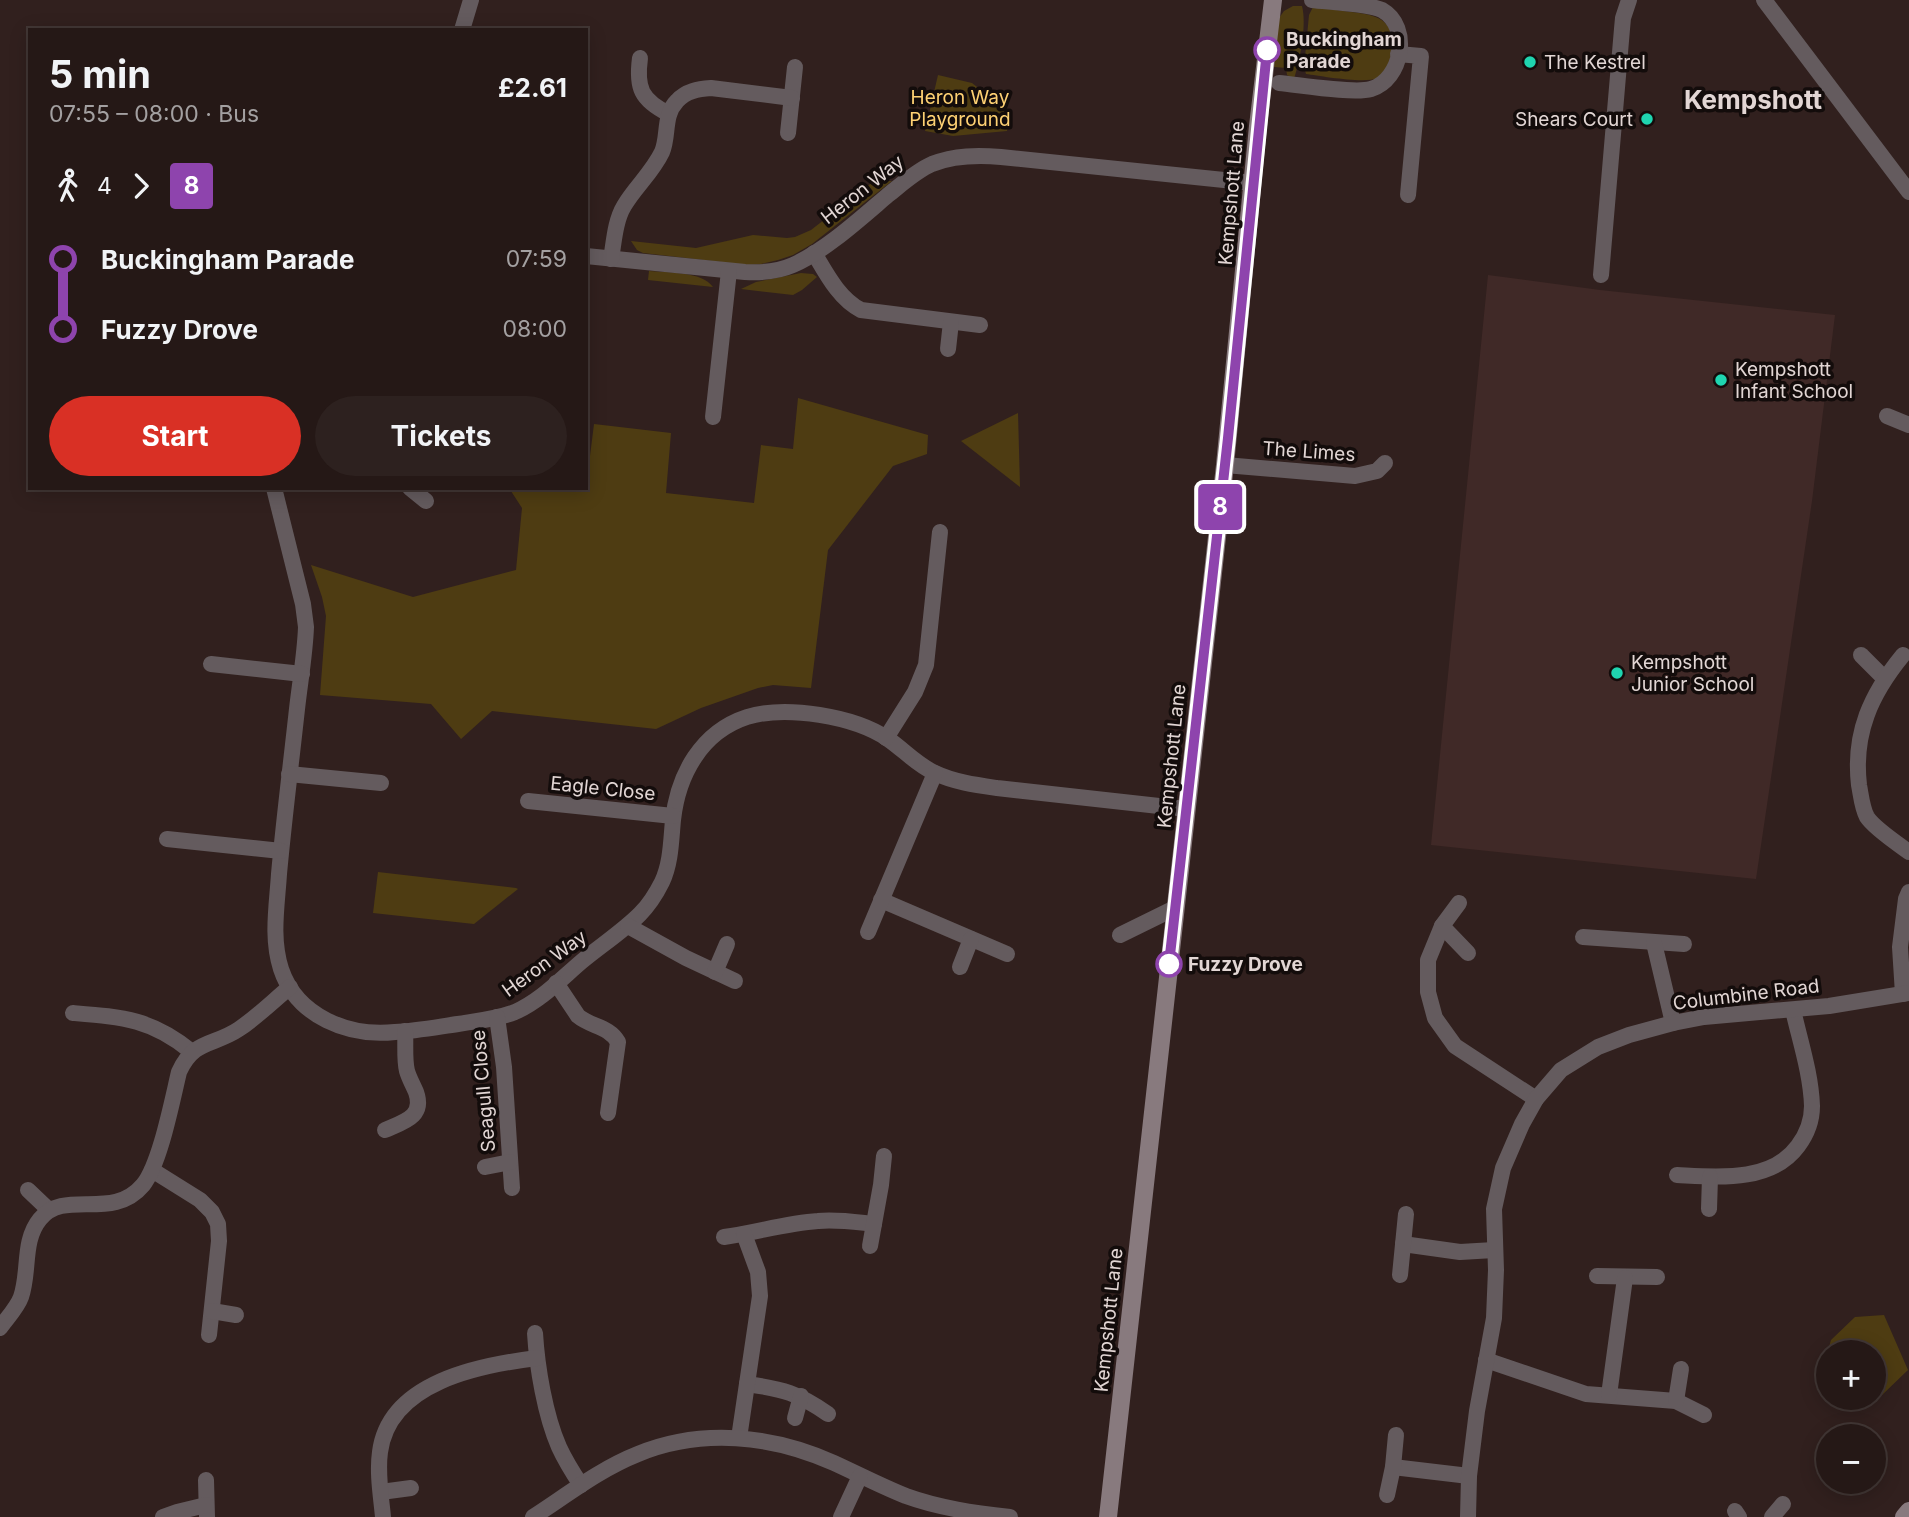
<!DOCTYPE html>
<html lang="en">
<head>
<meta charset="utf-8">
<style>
  body { margin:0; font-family:Inter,sans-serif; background:#2d211f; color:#f1f3f6; height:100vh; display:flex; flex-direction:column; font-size:26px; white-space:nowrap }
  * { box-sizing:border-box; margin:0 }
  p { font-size:23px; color:#a3a0a1 }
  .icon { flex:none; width:38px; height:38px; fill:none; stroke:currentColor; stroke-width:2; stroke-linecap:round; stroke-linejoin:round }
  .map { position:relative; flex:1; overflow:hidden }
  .panel { position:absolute; left:28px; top:28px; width:560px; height:462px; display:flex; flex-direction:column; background:#251816; border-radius:0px; box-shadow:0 4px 18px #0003,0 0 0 2px #423735 }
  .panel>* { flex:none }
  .badge { padding:0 14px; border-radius:5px; font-size:24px; line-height:46px }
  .fabs { position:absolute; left:1816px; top:1340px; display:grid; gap:14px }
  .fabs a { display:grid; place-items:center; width:70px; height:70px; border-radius:50%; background:#251816; box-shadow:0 4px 18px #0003,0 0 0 2px #423735; font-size:35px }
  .map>.badge { position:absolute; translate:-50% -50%; box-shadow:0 0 0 4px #fff }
  .legs { display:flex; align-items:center; gap:10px; height:77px; padding:0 21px; font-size:23px }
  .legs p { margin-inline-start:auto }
  .head { display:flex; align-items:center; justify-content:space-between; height:119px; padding:0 21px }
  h1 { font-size:38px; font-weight:700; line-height:52px }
  .primary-button { display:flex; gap:14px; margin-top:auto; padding:14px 21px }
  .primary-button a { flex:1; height:80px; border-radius:42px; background:#d93025; color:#fff; font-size:28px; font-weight:700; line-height:80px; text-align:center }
  .primary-button a+a { background:#2d211f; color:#f1f3f6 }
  ul { padding:0 21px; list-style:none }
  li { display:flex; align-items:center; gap:24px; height:70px; font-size:26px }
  li i { display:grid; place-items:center; width:10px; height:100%; margin:0 9px; background:currentColor }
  li i::after { content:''; width:18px; height:18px; margin:-9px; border:5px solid; border-radius:50%; background:#251816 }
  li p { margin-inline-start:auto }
  li:first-child i { background:linear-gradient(#0000 50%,currentColor 0) }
  li:last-child i { background:linear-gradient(currentColor 50%,#0000 0) }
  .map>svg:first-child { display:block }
  .built { fill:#402927 }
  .green { fill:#4e3c12 }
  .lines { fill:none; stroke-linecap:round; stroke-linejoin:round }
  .street { stroke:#645b5e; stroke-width:16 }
  .secondary { stroke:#887a7e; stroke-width:18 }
  .line-1-casing { stroke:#fff; stroke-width:16 }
  .line-1 { stroke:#8e44ad; stroke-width:10 }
  .stop-1-dot { fill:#fff; stroke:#8e44ad; stroke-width:3.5 }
  .poi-dot { fill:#1fd5b0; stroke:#130c0b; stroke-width:2.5 }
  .labels { text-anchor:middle; stroke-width:7; stroke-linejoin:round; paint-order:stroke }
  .stop-label { font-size:19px; font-weight:bold; fill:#e2d6d4; stroke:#130c0b; text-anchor:start }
  .poi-label { font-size:19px; fill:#e2d6d4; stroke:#130c0b; text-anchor:start }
  .park-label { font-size:19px; fill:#fed173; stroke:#130c0b }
  .street-label { font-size:19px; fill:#e2d6d4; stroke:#130c0b }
  .district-label { font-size:26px; font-weight:bold; fill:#e2d6d4; stroke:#130c0b }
</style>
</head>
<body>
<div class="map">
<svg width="1909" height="1517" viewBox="0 0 1909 1517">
  <rect width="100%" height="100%" fill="#31201e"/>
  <polygon class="built" points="1488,275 1600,290 1835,315 1812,501 1756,879 1431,845"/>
  <g class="green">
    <path d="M1293 6H1302C1307 25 1300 60 1294 79L1287 75 1286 68 1274 67 1279 18 1284 11Z"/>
    <path d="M1313 7C1326 9 1339 10 1351 12 1377 15 1395 19 1392 50 1390 60 1387 72 1377 78 1366 84 1320 76 1306 74L1304 67 1309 15Z"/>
    <polygon points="938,75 972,83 1010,113 1007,131 953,136 925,131"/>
    <polygon points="874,181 892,181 812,244 793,255 778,260 761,264 747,265 643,253 637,250 631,241 696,248 753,235 787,238 795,237 811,230"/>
    <path d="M649 271C667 273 702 271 713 287L648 280Z"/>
    <polygon points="801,273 813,274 817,277 802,290 793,295 741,289 756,282"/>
    <polygon points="798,398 928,435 927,454 893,466 828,550 811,688 773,685 758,688 701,708 656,729 492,711 461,739 431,704 320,695 326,616 322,597 311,565 413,597 516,570 522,508 509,488 586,488 594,424 671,433 666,493 754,503 761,445 793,449"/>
    <polygon points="1018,413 1020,487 961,441"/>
    <polygon points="378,872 516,888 518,889 474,924 373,913"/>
    <polygon points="1884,1315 1908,1370 1882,1395 1874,1397 1874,1353 1835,1353 1829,1347 1831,1340 1855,1317"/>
  </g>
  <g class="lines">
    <g class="street">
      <polyline points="1764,0 1909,192"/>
      <polyline points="462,30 471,0"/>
      <polyline points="1398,54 1421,56 1408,195"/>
      <path d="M640 58C636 88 641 100 669 114"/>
      <path d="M1279 83C1300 85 1354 94 1371 89 1402 80 1412 27 1382 10 1370 4 1328 2 1312 0"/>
      <polyline points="788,133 795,67"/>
      <path d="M814 253C826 273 839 299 861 310L980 325"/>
      <path d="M586 256 745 272C761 273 777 272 793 265 825 251 861 218 888 195 902 184 916 171 932 164 955 155 978 155 1001 157L1253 183"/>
      <path d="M611 259C614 242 615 221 624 206 635 187 652 173 662 152 669 136 663 115 677 101 686 91 698 89 711 88L792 98"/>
      <polyline points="1601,275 1622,29 1623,18 1629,0"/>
      <polyline points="948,349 951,322"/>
      <polyline points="1887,416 1909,425"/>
      <polyline points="713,417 729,271"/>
      <polyline points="1225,465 1355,476 1377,471 1385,463"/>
      <path d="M274 488 303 604 306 627C305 654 300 682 297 709 291 764 284 819 279 874 277 906 271 938 281 969 297 1017 349 1037 395 1032 416 1031 437 1027 458 1024 477 1021 497 1019 515 1012 540 1001 560 980 581 962 600 946 622 932 640 914 649 905 656 894 662 882 671 863 671 841 673 820 678 775 701 732 747 717 786 705 854 716 888 739 904 750 917 765 935 773 954 782 976 785 997 788L1186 809"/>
      <polyline points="410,488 426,501"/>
      <polyline points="1861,655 1884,678"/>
      <path d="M1903 655C1871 694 1853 733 1859 785 1861 795 1862 808 1867 817 1874 828 1898 844 1909 852"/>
      <polyline points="211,664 302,674"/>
      <polyline points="886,738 915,692 926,665 940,532"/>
      <polyline points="289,774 381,783"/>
      <polyline points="528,801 673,816"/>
      <polyline points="167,839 281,851"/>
      <polyline points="881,900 1007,954"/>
      <polyline points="1459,903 1442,926 1428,960 1428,992 1435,1018 1455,1046 1536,1099"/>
      <polyline points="628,926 686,958 735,981"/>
      <polyline points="1442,926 1468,953"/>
      <polyline points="868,932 935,773"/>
      <polyline points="1120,935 1175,908"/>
      <polyline points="1583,937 1684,944"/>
      <polyline points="1654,943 1673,1023"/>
      <polyline points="960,967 971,939"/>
      <polyline points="715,972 727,944"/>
      <path d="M556 983 578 1016C591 1027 609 1026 618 1042L608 1113"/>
      <polyline points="1903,994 1900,947 1906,899 1909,892"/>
      <path d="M73 1013C123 1017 152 1019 192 1052"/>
      <polyline points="497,1017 504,1067 512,1188"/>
      <path d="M385 1130C403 1122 425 1117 416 1092 413 1085 409 1078 407 1071 404 1059 406 1044 405 1031"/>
      <polyline points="485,1167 510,1162"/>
      <polyline points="152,1170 200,1200 212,1212 218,1224 219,1241 209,1335"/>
      <path d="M1677 1175C1717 1177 1771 1183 1798 1146 1807 1134 1812 1121 1812 1106 1811 1074 1800 1041 1793 1010"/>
      <polyline points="28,1190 49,1210"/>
      <polyline points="1709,1209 1710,1177"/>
      <path d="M724 1237C755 1233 786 1223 818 1221 836 1219 855 1222 874 1224"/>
      <polyline points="1403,1244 1460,1252 1494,1250"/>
      <polyline points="870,1246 881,1185 884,1156"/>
      <polyline points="1400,1275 1406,1214"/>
      <polyline points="1597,1276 1657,1277"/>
      <polyline points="212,1311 236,1315"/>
      <path d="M0 1328C7 1318 17 1308 21 1297 30 1271 22 1241 40 1219 65 1188 112 1222 143 1185 160 1164 172 1101 179 1072 194 1039 214 1046 239 1029 257 1017 273 1001 290 987"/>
      <path d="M535 1333C537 1367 545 1415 559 1447 565 1460 573 1473 581 1485"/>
      <polyline points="1486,1360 1586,1394 1676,1401 1704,1415"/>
      <path d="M747 1384C783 1389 798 1393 828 1414"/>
      <polyline points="1609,1395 1625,1278"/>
      <polyline points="1676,1401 1681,1369"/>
      <polyline points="795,1418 801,1396"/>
      <polyline points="739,1438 760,1296 758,1272 744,1234"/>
      <polyline points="1393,1467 1469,1476"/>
      <polyline points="206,1480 207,1517"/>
      <polyline points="381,1492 411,1488"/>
      <polyline points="1387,1495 1393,1467 1396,1435"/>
      <polyline points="1735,1511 1739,1517"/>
      <polyline points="163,1517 177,1512 206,1505"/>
      <path d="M383 1517C381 1496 377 1473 380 1452 389 1382 480 1365 537 1358"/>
      <path d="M533 1517C567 1495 600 1469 638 1454 701 1428 772 1435 834 1463 858 1474 881 1486 906 1496 939 1508 975 1513 1010 1517"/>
      <polyline points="841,1517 860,1476"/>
      <polyline points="1468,1517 1469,1476 1477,1411 1494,1318 1496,1270 1494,1209 1503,1168 1522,1124 1536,1099 1561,1070 1598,1047 1629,1035 1673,1023 1704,1017 1829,1006 1909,993"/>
      <polyline points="1772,1517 1783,1504"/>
    </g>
    <g class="secondary">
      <polyline points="1108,1517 1225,465 1258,126 1273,0"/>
      <polyline points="1904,1517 1909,1511"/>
    </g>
  </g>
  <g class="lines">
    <g class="line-1-casing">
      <polyline id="line-1" points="1169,964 1228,438 1267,50"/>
    </g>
    <use href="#line-1" class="line-1"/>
  </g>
  <g class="stop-1-dot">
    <circle cx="1267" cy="50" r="12"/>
    <circle cx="1169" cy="964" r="12"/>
  </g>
  <g class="poi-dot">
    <circle cx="1530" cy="62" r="7"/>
    <circle cx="1647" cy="119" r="7"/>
    <circle cx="1721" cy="380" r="7"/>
    <circle cx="1617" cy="673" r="7"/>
  </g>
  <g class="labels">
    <g class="stop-label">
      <text x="1286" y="46">Buckingham<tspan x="1286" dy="22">Parade</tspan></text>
      <text x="1188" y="971">Fuzzy Drove</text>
    </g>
    <g class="poi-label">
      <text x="1544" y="69">The Kestrel</text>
      <text x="1633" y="126" text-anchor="end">Shears Court</text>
      <text x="1735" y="376">Kempshott<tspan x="1735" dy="22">Infant School</tspan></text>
      <text x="1631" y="669">Kempshott<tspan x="1631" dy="22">Junior School</tspan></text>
    </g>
    <g class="park-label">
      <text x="960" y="104">Heron Way<tspan x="960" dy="22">Playground</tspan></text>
    </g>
    <g class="street-label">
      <text transform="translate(862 189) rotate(-38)" y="7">Heron Way</text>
      <text transform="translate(1231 193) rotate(-85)" y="7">Kempshott Lane</text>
      <text transform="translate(1309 451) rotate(4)" y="7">The Limes</text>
      <text transform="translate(1171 756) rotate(-84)" y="7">Kempshott Lane</text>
      <text transform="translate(603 788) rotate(6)" y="7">Eagle Close</text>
      <text transform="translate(544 963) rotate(-36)" y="7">Heron Way</text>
      <text transform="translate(1746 994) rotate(-7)" y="7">Columbine Road</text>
      <text transform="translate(483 1091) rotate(-95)" y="7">Seagull Close</text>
      <text transform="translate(1108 1320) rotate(-84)" y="7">Kempshott Lane</text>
    </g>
    <g class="district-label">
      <text x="1753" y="109">Kempshott</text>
    </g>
  </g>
</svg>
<div class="fabs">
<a>+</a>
<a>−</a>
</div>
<b class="badge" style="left:1220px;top:507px;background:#8e44ad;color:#fff">8</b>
<section class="panel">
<div class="head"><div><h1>5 min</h1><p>07:55 – 08:00 · Bus</p></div><b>£2.61</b></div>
<div class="legs"><svg class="icon" aria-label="walk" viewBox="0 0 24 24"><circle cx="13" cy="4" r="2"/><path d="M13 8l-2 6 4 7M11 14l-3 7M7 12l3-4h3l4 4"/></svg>4<svg class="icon" aria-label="forward" viewBox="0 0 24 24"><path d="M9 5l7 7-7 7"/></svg><b class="badge" style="background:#8e44ad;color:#fff">8</b></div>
<ul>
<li><i style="color:#8e44ad"></i><b>Buckingham Parade</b><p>07:59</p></li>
<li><i style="color:#8e44ad"></i><b>Fuzzy Drove</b><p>08:00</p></li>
</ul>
<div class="primary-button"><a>Start</a><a>Tickets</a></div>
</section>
</div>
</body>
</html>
